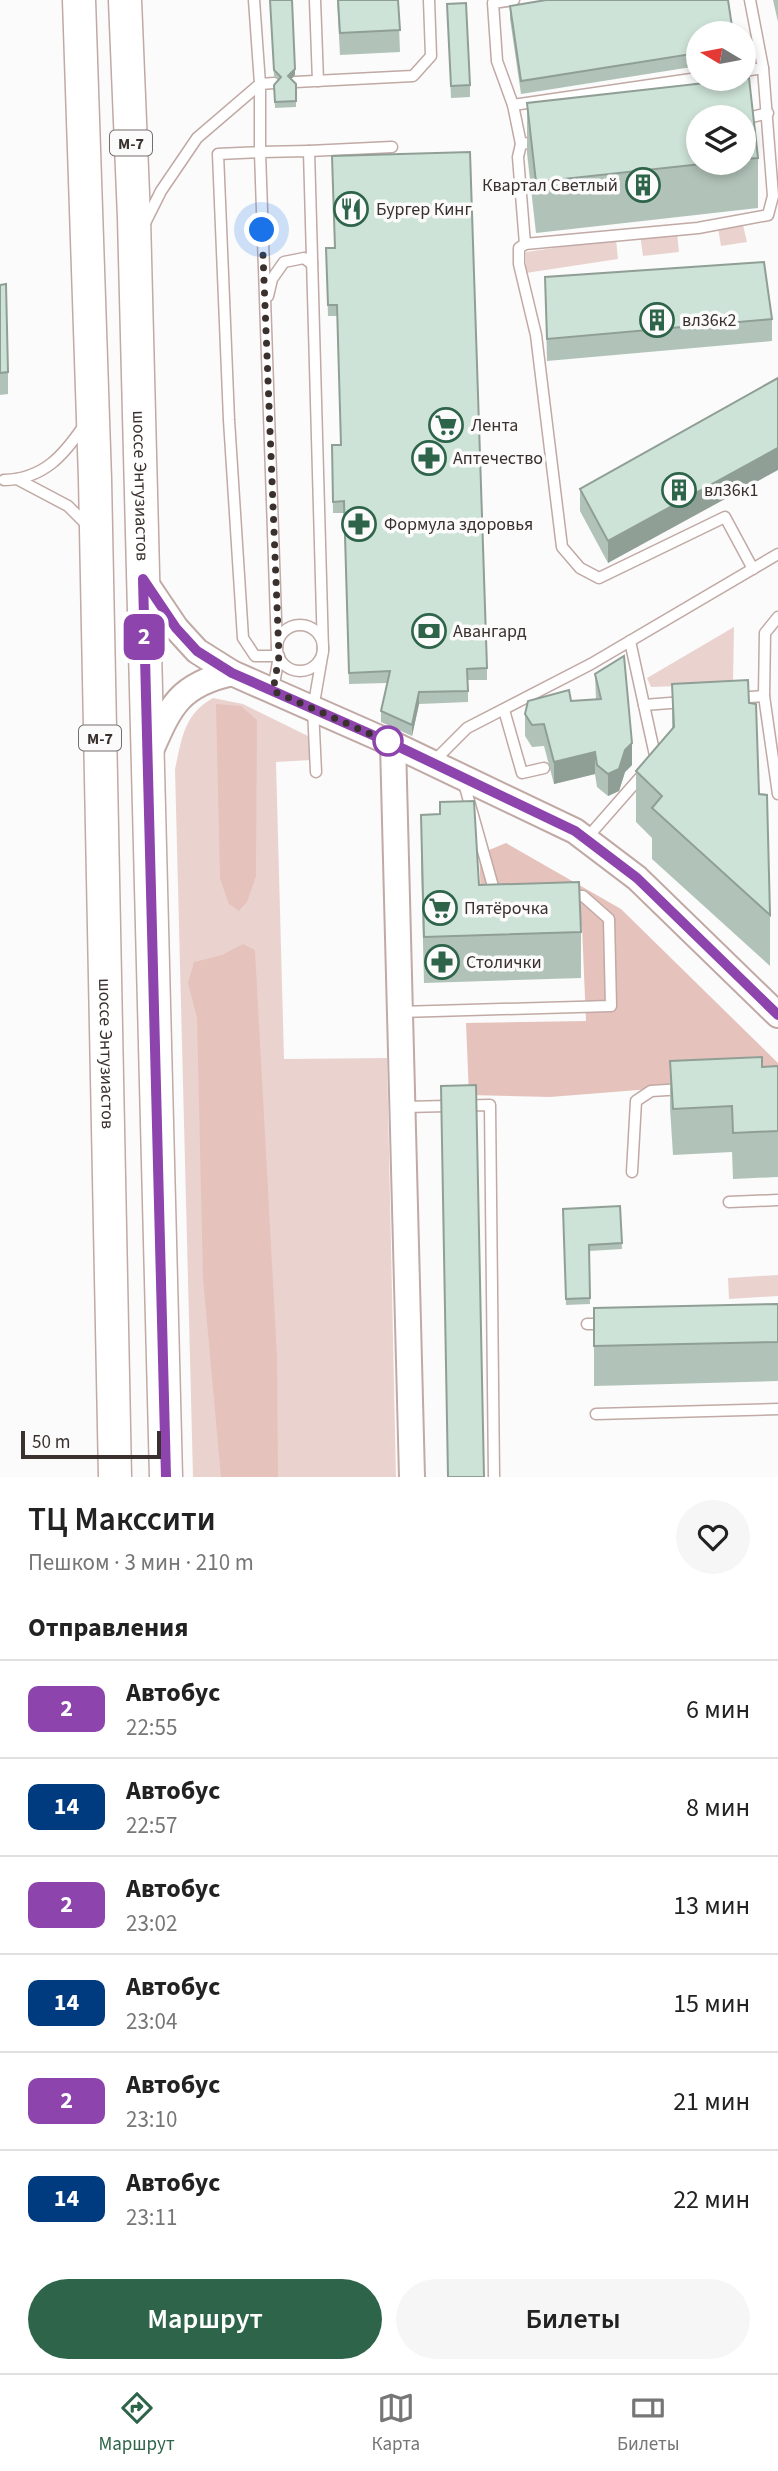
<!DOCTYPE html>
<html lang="ru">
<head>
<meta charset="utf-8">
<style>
  body { margin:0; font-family:"Source Sans 3",sans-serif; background:#f6f6f6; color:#222; height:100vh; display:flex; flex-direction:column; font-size:26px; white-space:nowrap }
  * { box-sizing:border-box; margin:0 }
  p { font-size:23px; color:#767676 }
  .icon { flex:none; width:38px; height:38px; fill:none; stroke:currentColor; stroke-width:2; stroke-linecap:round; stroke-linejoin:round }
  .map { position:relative; height:1477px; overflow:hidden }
  .side { display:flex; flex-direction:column; background:#fff; flex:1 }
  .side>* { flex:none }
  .badge { padding:0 14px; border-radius:10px; font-size:24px; line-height:46px }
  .needle { width:46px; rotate:280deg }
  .controls { position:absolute; left:686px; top:21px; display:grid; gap:14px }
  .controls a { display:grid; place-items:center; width:70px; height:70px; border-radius:50%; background:#fff; box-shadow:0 4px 10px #0003; font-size:35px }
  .scale { position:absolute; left:21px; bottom:18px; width:140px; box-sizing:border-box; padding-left:7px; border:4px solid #3a312f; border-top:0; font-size:19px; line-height:24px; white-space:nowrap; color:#3a312f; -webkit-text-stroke:5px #fbfbfb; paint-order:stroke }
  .you { position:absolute; width:35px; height:35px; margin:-18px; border:5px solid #fff; border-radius:50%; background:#1a73e8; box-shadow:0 0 0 10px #1a73e833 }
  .map>.badge { position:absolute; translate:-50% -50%; box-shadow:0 0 0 4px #fff }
  h2 { padding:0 28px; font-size:26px; line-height:63px }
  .round { display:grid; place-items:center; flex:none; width:74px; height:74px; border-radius:37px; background:#f6f6f6 }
  .headline { display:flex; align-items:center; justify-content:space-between; height:119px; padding:0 28px }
  h1 { font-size:33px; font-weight:600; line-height:52px }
  .action { display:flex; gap:14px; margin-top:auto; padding:14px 28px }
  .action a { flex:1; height:80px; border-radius:42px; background:#2e644a; color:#fff; font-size:28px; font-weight:600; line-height:80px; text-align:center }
  .action a+a { background:#f6f6f6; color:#222 }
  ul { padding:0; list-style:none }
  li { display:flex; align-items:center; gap:21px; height:98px; padding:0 28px; border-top:2px solid #e0e0e0 }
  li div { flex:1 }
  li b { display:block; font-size:26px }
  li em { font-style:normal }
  li .badge { min-width:77px; font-weight:700; text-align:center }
  .menu { display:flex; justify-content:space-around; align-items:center; height:98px; border-top:2px solid #e0e0e0; background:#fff; font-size:19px; color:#767676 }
  .menu a { display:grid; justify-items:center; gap:4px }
  .menu .selected { color:#2e644a }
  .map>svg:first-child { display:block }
  .green { fill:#ead3cf }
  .forest { fill:#e6c2bc }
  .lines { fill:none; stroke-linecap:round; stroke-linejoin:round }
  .service-casing { stroke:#c1a9a5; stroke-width:13 }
  .tertiary-casing { stroke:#c1a9a5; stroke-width:28 }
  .trunk-casing { stroke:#c1a9a5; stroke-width:35 }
  .service { stroke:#fff; stroke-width:10 }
  .tertiary { stroke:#fff; stroke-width:24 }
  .trunk { stroke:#fff; stroke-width:32 }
  .wall { fill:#b1c3b9; fill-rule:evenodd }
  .shaded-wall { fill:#909f96 }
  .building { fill:#cee3d7; stroke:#909f96; stroke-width:2 }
  .line-casing { stroke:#fff; stroke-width:16 }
  .line { stroke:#8e44ad; stroke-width:10 }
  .walk { stroke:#3a312f; stroke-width:7; stroke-dasharray:0 12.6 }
  .stop-dot { fill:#fff; stroke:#8e44ad; stroke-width:3.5 }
  .labels { text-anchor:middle; stroke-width:7; stroke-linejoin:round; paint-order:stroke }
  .shield { fill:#fbfbfb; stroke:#746e6c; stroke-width:2 }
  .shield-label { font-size:16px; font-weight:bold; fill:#3a312f }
  .poi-label { font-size:18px; fill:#3a312f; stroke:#fbfbfb; text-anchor:start }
  .street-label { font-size:18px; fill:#3a312f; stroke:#fbfbfb }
</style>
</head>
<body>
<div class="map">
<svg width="778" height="1477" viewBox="0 0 778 1477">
  <rect width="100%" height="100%" fill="#fbfbfb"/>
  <g class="green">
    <polygon points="743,225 747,242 721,246 718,228"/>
    <polygon points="677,232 679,252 643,256 640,235"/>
    <polygon points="616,239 618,259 526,273 526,252"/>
    <polygon points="734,627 733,684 651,687 647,678"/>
    <path d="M213 698 243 704 310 737 311 760 276 762 284 1059 387 1058 396 1477H193L175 769C182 738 184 714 213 698Z"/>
    <polygon points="778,1275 778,1296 729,1299 728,1278"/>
  </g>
  <g class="forest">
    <polygon points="216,704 241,706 257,720 256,876 247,902 239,911 229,904 220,879"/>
    <polygon points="475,841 489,850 506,843 621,909 778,1063 778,1079 550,1097 469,1095 466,1023 586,1021 582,926 482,928 479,848"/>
    <polygon points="243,944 255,950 277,1356 278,1477 221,1477 203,1278 197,1018 188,983 194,962 222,955"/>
  </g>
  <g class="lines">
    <g class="service-casing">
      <g id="service">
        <polyline points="315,0 318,81"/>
        <polyline points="514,0 493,3 497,61 513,105 698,78"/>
        <polyline points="744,71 763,68 750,0"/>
        <polyline points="295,82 413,76 431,56 429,0"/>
        <polyline points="513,105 521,144"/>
        <polyline points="744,119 768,113"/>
        <polyline points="537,142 521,144 518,157 525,244 698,228 768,215 773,196 763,68"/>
        <polyline points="309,151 392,147"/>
        <polyline points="144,225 161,191 197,138 260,84 254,0"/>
        <polyline points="525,244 519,248 519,264 536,335 562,547 580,568 599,578 725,517 753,569"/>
        <polyline points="268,296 272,279 284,262 304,258 312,264"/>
        <polyline points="17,479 68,506 89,527"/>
        <path d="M4 480C44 479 64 455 85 424"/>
        <polyline points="778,617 765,633 764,696 778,794"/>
        <circle cx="300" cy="648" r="23"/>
        <polyline points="630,641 656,760"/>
        <polyline points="277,648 260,152 309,151 323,651 313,709 316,772"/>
        <polyline points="273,690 279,656 255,656 243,638 229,420 218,154 260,152 260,84 274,83"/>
        <polyline points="737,698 764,696"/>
        <polyline points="644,705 683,702"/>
        <polyline points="504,710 522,773 544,768"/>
        <polyline points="433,762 467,728 591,664 778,554"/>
        <polyline points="463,780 496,897"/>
        <polyline points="586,839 643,774"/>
        <polyline points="400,1012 611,1006 609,919 583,896 569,896"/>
        <polyline points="405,1107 490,1105 494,1477"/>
        <polyline points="632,1172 636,1101 651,1091 683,1089"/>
        <polyline points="729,1202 778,1200"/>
        <polyline points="587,1324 606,1324"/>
        <polyline points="596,1414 778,1409"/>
      </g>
    </g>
    <g class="tertiary-casing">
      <g id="tertiary">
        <polyline points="143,579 176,628 197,651 232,673 393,744 575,831 637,878 778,1015"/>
        <polyline points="393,744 412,1477"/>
        <path d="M149 755C170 707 178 685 232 673"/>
      </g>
    </g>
    <g class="trunk-casing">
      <g id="trunk">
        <path id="s1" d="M79 0 95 479 115 1477"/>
        <path id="s2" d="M125 0 134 218 166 1477"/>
      </g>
    </g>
    <use href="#service" class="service"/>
    <use href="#tertiary" class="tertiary"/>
    <use href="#trunk" class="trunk"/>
  </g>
  <g class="wall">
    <polygon points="270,0 295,75 291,79 296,84 296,107 275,108 274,85 278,80 274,76"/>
    <polygon points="337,0 398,0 400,52 340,55"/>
    <polygon points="773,0 778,0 778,22"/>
    <polygon points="447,4 470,85 470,97 451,98"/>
    <polygon points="510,6 698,33 698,66 521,94 510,19"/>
    <path d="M749 78 758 158V208L536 233 527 153V103ZM698 117H744V163H698Z"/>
    <polygon points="326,248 487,668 487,680 468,680 468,702 419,704 412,736 381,722 381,711 387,683 349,684 344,513 333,513 332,445 341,445 337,316 328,316"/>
    <polygon points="545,277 772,319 772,341 547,361"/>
    <polygon points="0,285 8,372 8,394 0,395"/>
    <polygon points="778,378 608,563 580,511 580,489"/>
    <polygon points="595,674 632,765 625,772 619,791 608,796 597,787 595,774 554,784 544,746 532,747 525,736 525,714 571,701 596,700"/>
    <polygon points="672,684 749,703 770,915 770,966 652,859 652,838 636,822 636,771 672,730"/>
    <polygon points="440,814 479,885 581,932 581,978 424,983 421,861 421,815"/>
    <polygon points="670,1061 762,1067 778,1066 778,1177 733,1179 732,1152 673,1155 670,1108"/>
    <polygon points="441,1086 484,1477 448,1477"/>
    <polygon points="620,1206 622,1249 589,1251 590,1304 566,1305 563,1209"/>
    <polygon points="778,1304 778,1381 594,1386 594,1308"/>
  </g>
  <g class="shaded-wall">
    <polygon points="295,69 295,75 288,82 288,76"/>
    <polygon points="778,448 778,470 608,563 608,541"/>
    <polygon points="419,692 419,704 412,736 412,725"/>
    <polygon points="632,743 632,765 625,772 619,791 608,796 608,774 625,750"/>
    <polygon points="595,752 595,774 554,784 554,762"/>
  </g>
  <g class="building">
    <polygon points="270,0 292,0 295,69 288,76 296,84 296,101 275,102 274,85 281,77 274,70"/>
    <polygon points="338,0 398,0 400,30 340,33"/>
    <polygon points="546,0 728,0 733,33 698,33 698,53 521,81 510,6"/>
    <polygon points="466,3 470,85 451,86 447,4"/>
    <polygon points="749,78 758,158 744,159 744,117 698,117 698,163 711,163 536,182 527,103"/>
    <polygon points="470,152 487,668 467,669 468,691 419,692 412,725 381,711 390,671 349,673 344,501 333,502 332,445 341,445 337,305 328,305 326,248 335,248 332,156"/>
    <polygon points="764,262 772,319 547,339 545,277"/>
    <polygon points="6,284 8,372 0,373 0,285"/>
    <polygon points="778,378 778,448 608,541 580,489"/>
    <polygon points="624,656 632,743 625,750 619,769 608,774 597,765 595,752 554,762 544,724 532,725 525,714 528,701 569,690 571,701 601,699 595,674"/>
    <polygon points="748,680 749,703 756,704 759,794 767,795 770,915 652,808 662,796 636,771 674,727 672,684"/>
    <polygon points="474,801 479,885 579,882 581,932 424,937 421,815 440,814 440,802"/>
    <polygon points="762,1057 762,1067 778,1066 778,1131 733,1133 732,1106 673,1109 670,1061"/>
    <polygon points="476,1085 484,1477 448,1477 441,1086"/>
    <polygon points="620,1206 622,1243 589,1245 590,1298 566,1299 563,1209"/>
    <polygon points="778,1304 778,1342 594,1346 594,1308"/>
  </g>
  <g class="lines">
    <g class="line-casing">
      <polyline id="line" points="166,1477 143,579 176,628 197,651 232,673 393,744 575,831 637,878 778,1015"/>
    </g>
    <use href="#line" class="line"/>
    <polyline class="walk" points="262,230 279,656 273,691 393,744 388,741"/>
  </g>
  <defs>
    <g id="building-ring" transform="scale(1.75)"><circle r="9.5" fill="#fbfbfb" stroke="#2e644a" stroke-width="1.5"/><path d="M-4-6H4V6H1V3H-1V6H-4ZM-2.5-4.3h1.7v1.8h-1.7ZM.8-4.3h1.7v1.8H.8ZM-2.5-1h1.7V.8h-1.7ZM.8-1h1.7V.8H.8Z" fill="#2e644a"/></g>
    <g id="restaurant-ring" transform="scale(1.75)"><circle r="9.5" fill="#fbfbfb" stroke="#2e644a" stroke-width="1.5"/><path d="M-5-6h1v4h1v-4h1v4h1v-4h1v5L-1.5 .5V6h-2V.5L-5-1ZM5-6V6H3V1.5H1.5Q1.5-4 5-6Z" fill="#2e644a"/></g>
    <g id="supermarket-ring" transform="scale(1.75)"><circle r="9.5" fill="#fbfbfb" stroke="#2e644a" stroke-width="1.5"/><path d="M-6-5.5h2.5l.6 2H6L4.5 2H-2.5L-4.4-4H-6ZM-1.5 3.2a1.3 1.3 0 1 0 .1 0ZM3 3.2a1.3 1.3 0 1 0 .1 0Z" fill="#2e644a"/></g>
    <g id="pharmacy-ring" transform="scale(1.75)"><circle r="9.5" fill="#fbfbfb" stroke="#2e644a" stroke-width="1.5"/><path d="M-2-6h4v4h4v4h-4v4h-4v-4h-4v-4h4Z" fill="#2e644a"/></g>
    <g id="bank-ring" transform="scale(1.75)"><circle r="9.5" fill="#fbfbfb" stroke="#2e644a" stroke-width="1.5"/><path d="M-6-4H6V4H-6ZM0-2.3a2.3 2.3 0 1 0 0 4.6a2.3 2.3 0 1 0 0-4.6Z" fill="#2e644a"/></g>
  </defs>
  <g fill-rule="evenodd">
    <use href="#building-ring" x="643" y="185"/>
    <use href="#restaurant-ring" x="351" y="209"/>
    <use href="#building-ring" x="657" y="320"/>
    <use href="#supermarket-ring" x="446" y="425"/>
    <use href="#pharmacy-ring" x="429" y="458"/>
    <use href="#building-ring" x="679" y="490"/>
    <use href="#pharmacy-ring" x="359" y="524"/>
    <use href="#bank-ring" x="429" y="631"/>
    <use href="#supermarket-ring" x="440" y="908"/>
    <use href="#pharmacy-ring" x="442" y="962"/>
  </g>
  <circle class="stop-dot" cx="388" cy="741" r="14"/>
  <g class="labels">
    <g class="shield">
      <rect x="110" y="130.5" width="42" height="25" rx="5"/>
      <rect x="79" y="725.5" width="42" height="25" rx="5"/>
    </g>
    <g class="shield-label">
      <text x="131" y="149">М-7</text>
      <text x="100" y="744">М-7</text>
    </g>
    <g class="poi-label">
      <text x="618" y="191" text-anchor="end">Квартал Светлый</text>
      <text x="376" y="215">Бургер Кинг</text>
      <text x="682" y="326">вл36к2</text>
      <text x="471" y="431">Лента</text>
      <text x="453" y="464">Аптечество</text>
      <text x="704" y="496">вл36к1</text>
      <text x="384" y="530">Формула здоровья</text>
      <text x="453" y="637">Авангард</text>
      <text x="464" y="914">Пятёрочка</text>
      <text x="466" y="968">Столички</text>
    </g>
    <g class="street-label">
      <text dy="6" stroke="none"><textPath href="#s2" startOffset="486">шоссе Энтузиастов</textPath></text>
      <text dy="6" stroke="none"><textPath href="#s1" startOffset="1054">шоссе Энтузиастов</textPath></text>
    </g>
  </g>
</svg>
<div class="controls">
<a><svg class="needle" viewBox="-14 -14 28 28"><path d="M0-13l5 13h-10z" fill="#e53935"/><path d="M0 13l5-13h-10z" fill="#767676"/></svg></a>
<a><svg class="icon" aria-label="layers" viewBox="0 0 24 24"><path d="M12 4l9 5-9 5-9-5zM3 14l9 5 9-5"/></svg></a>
</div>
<div class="scale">50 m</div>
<div class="you" style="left:262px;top:230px"></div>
<b class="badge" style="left:144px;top:637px;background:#8e44ad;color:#fff">2</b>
</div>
<section class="side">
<div class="headline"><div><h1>ТЦ Макссити</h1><p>Пешком · 3 мин · 210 m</p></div><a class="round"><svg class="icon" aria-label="heart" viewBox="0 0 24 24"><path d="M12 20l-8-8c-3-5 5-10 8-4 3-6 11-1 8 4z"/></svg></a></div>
<h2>Отправления</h2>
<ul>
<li><span class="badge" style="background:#8e44ad;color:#fff">2</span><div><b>Автобус</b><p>22:55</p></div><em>6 мин</em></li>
<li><span class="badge" style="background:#003b80;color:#fff">14</span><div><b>Автобус</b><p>22:57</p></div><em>8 мин</em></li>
<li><span class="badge" style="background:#8e44ad;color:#fff">2</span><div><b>Автобус</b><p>23:02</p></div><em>13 мин</em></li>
<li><span class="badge" style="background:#003b80;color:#fff">14</span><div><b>Автобус</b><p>23:04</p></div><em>15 мин</em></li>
<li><span class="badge" style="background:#8e44ad;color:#fff">2</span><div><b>Автобус</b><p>23:10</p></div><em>21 мин</em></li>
<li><span class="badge" style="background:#003b80;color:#fff">14</span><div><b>Автобус</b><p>23:11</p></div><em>22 мин</em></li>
</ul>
<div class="action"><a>Маршрут</a><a>Билеты</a></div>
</section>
<nav class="menu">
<a class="selected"><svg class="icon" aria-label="directions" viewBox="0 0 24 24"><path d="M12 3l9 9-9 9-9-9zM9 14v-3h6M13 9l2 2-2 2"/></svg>Маршрут</a>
<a><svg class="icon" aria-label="map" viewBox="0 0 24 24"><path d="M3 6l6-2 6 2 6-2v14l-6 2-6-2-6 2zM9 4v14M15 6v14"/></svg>Карта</a>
<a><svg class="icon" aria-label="tickets" viewBox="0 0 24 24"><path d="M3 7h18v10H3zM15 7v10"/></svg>Билеты</a>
</nav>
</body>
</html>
